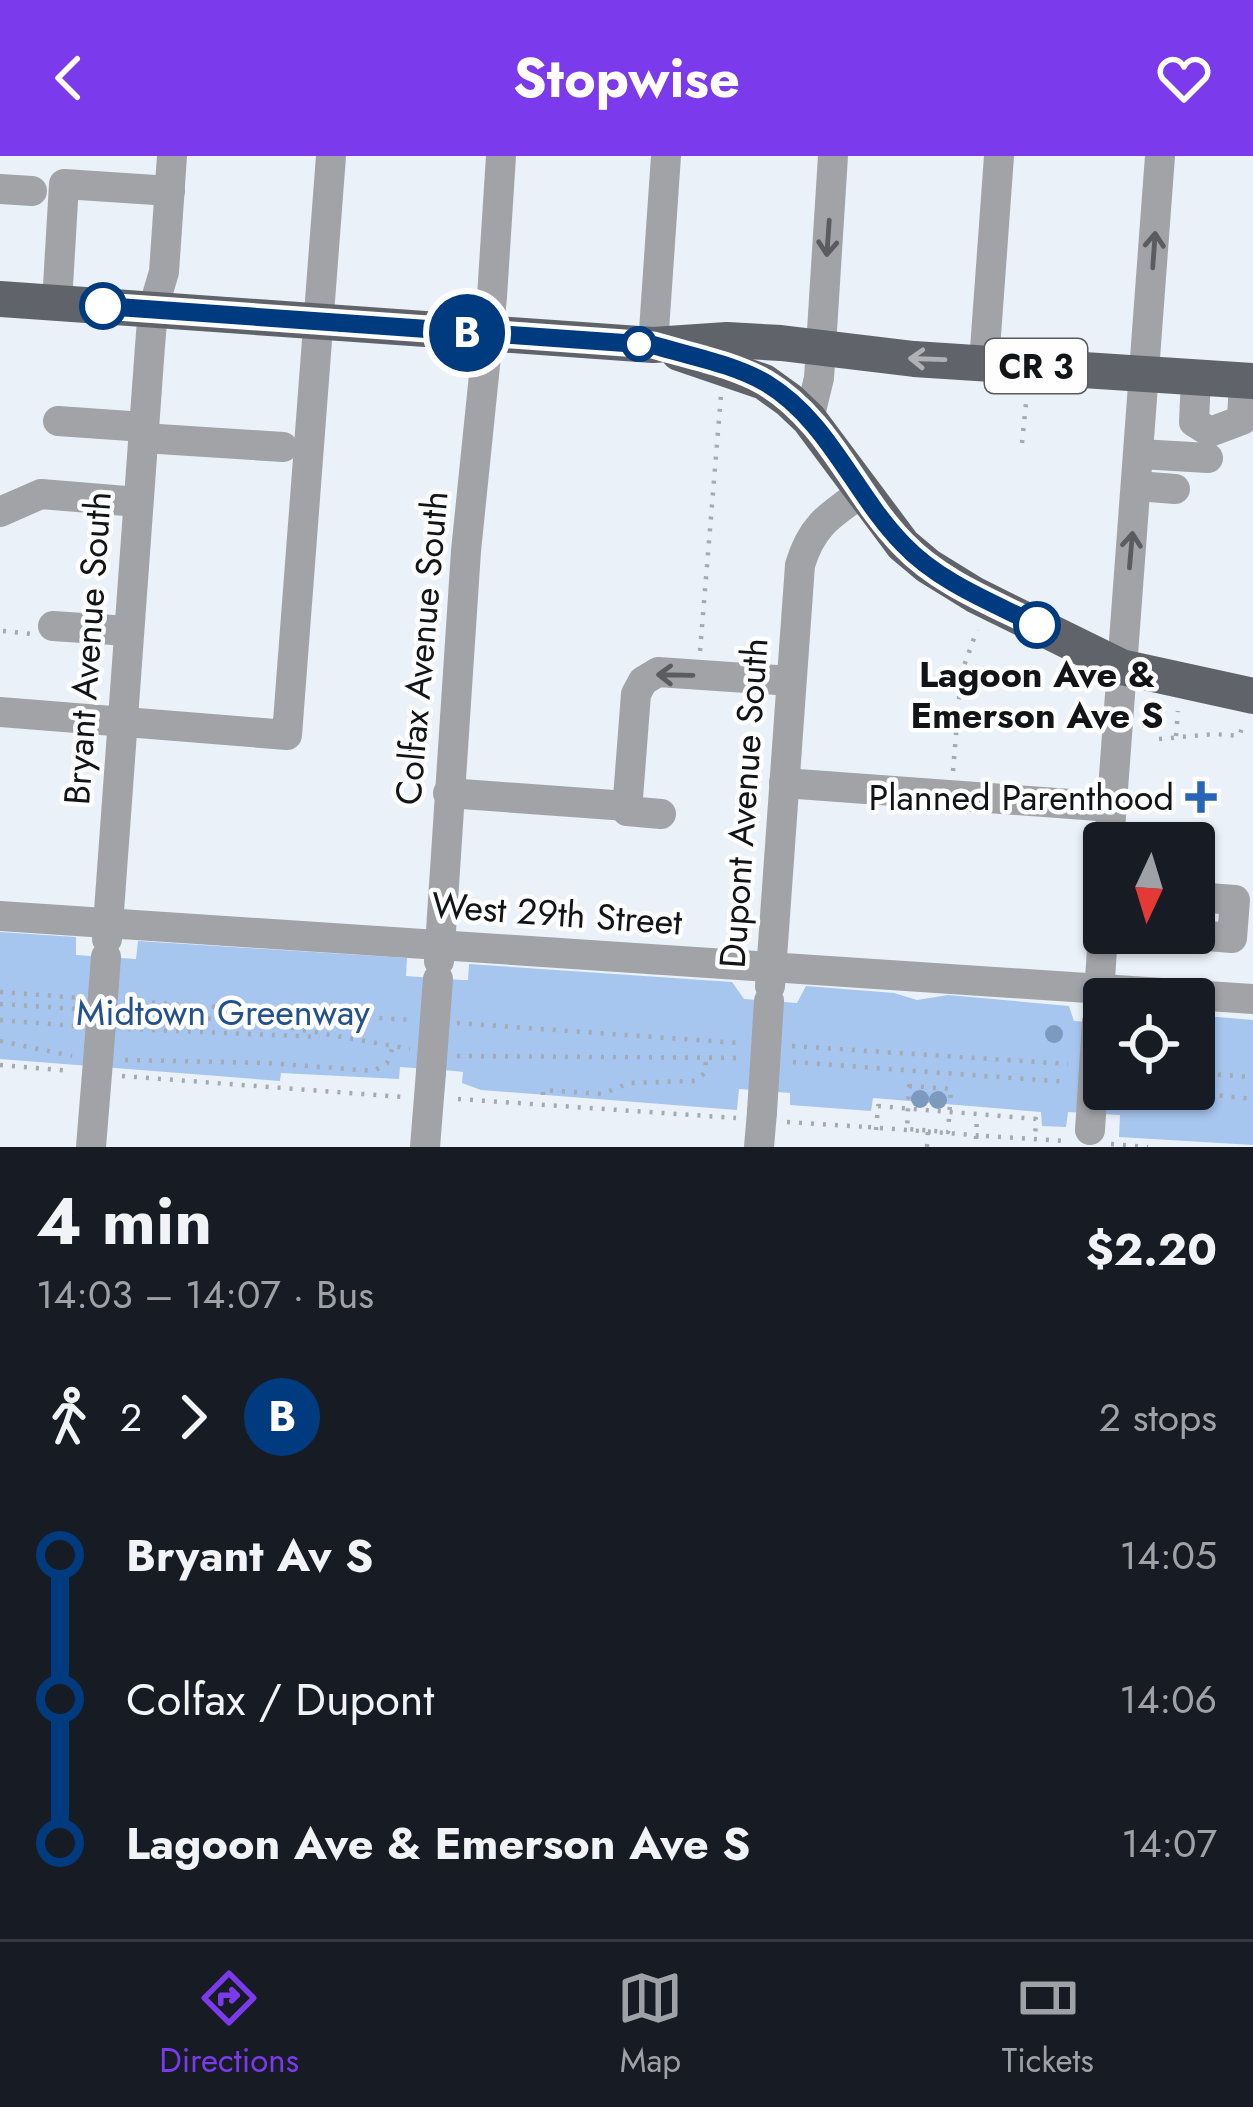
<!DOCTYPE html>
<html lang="en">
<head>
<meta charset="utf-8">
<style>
  body { margin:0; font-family:Jost,sans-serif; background:#242831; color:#f1f3f6; height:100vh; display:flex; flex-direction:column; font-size:45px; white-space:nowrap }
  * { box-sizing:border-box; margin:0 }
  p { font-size:39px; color:#9ea1a6 }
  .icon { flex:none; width:66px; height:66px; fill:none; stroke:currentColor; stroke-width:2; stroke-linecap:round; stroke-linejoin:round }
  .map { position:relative; height:991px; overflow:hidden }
  .panel { display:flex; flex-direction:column; background:#171b24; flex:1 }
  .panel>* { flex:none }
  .badge { padding:0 24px; border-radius:39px; font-size:42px; line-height:78px }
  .needle { width:78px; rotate:184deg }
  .controls { position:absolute; left:1083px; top:666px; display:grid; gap:24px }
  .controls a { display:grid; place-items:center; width:132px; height:132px; border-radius:12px; background:#171b24; box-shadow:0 3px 9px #0004; font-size:60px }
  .map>.badge { position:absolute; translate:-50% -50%; box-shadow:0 0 0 6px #fff }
  .legs { display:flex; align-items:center; gap:18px; height:132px; padding:0 36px; font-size:39px }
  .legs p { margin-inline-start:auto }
  .summary { display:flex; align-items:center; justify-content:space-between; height:204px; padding:0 36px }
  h1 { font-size:66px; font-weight:700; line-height:90px }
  ul { padding:0 36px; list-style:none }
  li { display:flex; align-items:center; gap:42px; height:144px; font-size:45px }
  li i { display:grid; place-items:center; width:18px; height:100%; margin:0 15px; background:currentColor }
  li i::after { content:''; width:30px; height:30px; margin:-15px; border:9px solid; border-radius:50%; background:#171b24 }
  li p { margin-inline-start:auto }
  li:first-child i { background:linear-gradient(#0000 50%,currentColor 0) }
  li:last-child i { background:linear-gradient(currentColor 50%,#0000 0) }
  header { display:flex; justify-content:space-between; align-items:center; height:156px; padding:0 36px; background:#7c3aed; color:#fff; font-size:54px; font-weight:700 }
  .tab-bar { display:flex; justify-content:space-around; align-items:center; height:168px; border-top:3px solid #363941; background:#171b24; font-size:33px; color:#9ea1a6 }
  .tab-bar a { display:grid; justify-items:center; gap:6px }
  .tab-bar .selected { color:#7c3aed }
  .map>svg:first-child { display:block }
  .green { fill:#a6c5ef }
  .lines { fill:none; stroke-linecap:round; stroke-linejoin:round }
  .path { stroke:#a5aab0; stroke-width:4.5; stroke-dasharray:3 9; stroke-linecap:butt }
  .minor { stroke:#a1a3a7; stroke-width:30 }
  .major { stroke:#60646a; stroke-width:36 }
  .path-bridge { stroke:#a5aab0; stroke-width:4.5; stroke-dasharray:3 9; stroke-linecap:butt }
  .minor-bridge { stroke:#a1a3a7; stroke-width:30 }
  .tree { fill:#7c99be }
  .oneway { stroke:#5a5c5f }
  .oneway2 { stroke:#afb1b4 }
  .line-1-casing { stroke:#fff; stroke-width:27 }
  .line-1 { stroke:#003b80; stroke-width:18 }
  .stop-1-dot { fill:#fff; stroke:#003b80; stroke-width:6 }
  .poi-dot { fill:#2665b7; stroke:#fefefe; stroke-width:4.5 }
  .labels { text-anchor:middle; stroke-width:9; stroke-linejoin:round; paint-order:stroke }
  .shield { fill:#fefefe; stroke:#595a5c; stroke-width:3 }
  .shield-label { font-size:33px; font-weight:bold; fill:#121417 }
  .street-label { font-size:36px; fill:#121417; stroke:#fefefe }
  .stop-label { font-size:36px; font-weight:bold; fill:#121417; stroke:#fefefe }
  .poi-label { font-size:36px; fill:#121417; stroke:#fefefe; text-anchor:end }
  .park-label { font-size:36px; fill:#22518e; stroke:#fefefe }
</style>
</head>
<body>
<header><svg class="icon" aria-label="back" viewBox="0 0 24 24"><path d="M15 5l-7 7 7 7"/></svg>Stopwise<svg class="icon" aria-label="heart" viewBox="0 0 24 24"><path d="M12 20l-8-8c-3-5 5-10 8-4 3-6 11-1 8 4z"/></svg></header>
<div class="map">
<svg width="1253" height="991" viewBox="0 0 1253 991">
  <rect width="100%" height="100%" fill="#ebf1f9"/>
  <polygon class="green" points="0,776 76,781 76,799 136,803 138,785 407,802 406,820 462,824 468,824 469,808 732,826 744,843 797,847 806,830 894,837 917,844 948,839 1069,850 1074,865 1104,867 1104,933 1194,933 1194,859 1253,864 1253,989 1119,981 1120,959 1068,956 1066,971 1042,970 1041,956 873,942 871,955 790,949 790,937 739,933 737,954 481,934 462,927 463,916 455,915 400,911 399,923 281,917 280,925 0,903"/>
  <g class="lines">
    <g class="path">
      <polyline points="1022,287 1026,247"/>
      <polyline points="3,475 32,478"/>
      <polyline points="700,495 721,239"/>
      <polyline points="1176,580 1178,555"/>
      <polyline points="1159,583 1214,578 1239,580 1244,567"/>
      <polyline points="953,615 961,518 977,474"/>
      <polyline points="0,836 81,842"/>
      <polyline points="128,845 410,864"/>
      <polyline points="0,848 77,853"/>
      <polyline points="124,857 258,866 410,893"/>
      <polyline points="0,864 75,870"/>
      <polyline points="457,867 739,887"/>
      <polyline points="128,873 320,881"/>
      <polyline points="0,885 72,900"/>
      <polyline points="792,890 1068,908"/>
      <polyline points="457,900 739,902"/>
      <polyline points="125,904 267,907 374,915 387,907 393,891"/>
      <polyline points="793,906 1068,926"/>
      <polyline points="0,909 71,915"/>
      <polyline points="1194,917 1253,921"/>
      <polyline points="122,920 403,941"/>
      <polygon points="909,930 951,933 948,976 907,973"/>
      <polyline points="1160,933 1253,943"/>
      <polyline points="543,939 543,934 602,938 629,927 695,925 705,917 706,902"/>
      <polyline points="458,943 736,962"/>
      <polyline points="787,966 868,971"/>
      <polyline points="876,974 878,950 1036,963 1035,983"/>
      <polyline points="986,980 1064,985"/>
      <polyline points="976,983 977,959"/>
      <polyline points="1111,988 1148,991"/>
      <polyline points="927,991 928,974"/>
    </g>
    <g class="minor">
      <polyline points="0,33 32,35"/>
      <polyline points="57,147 64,28 170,35"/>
      <polyline points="653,189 666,0"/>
      <polyline points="984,207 999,0"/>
      <polyline points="1196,221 1194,266 1210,276 1242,264 1244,224"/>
      <polyline points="809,263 819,222 833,0"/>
      <polyline points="58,265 144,271"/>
      <polyline points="143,282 283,291"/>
      <polyline points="1140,298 1208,302"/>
      <polyline points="1137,330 1175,333"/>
      <polyline points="0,356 41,338 138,346"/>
      <polyline points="53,470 128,475"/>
      <polyline points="0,556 287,579 331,0"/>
      <polyline points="784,627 1112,651"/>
      <polyline points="448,637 627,650"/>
      <polyline points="661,658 627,655 636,538 643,525 658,516 791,525"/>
      <polyline points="1109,687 1160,0"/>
      <polyline points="0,760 1253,843"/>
      <polyline points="1170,777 1232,782 1235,744 1194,741"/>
      <polyline points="107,783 150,190 153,153 164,116 172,0"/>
      <polyline points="439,805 466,395 492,141 501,0"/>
      <path d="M770 830 800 409C812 369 830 359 863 336"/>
      <polyline points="1098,853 1104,763"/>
      <polyline points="91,991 99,893"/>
      <polyline points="425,991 431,916"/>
      <polyline points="759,991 762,956"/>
    </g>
    <g class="major">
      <polyline points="0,143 653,189 727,184 781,187 914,203 1253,225"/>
      <polyline points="679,197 764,226 789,244 809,263 903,389 928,410 975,439 1121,511 1253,540"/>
    </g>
    <polyline class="path-bridge" points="868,971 986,980"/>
    <g class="minor-bridge">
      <polyline points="99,893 106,801"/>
      <polyline points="431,916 438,823"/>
      <polyline points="762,956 769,845"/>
      <polyline points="1090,974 1097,866"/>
    </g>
  </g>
  <g class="tree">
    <circle cx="1054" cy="878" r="9"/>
    <circle cx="920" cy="943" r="9"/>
    <circle cx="938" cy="944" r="9"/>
  </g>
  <defs><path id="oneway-shaft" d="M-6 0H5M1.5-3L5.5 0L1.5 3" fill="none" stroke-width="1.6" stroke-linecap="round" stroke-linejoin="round" transform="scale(3)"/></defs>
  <g class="oneway">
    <use href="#oneway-shaft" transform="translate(828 82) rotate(94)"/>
    <use href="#oneway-shaft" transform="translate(1154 94) rotate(-86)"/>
    <use href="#oneway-shaft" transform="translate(1131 394) rotate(-85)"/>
    <use href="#oneway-shaft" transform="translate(675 519) rotate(-179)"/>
  </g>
  <use class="oneway2" href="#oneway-shaft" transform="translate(927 203) rotate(-178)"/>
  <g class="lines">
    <g class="line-1-casing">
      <path id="line-1" d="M103 150 653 189C690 200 733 208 766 227 829 265 854 338 903 388 939 426 991 446 1037 469"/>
    </g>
    <use href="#line-1" class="line-1"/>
  </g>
  <g class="stop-1-dot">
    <circle cx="103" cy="150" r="21"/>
    <circle cx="639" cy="188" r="15"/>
    <circle cx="1037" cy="469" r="21"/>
  </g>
  <path class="poi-dot" d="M1195 623h12v12h12v12h-12v12h-12v-12h-12v-12h12z"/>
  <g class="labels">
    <rect class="shield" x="985" y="183" width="102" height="54" rx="9"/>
    <g class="shield-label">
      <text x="1036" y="222">CR 3</text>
    </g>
    <g class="street-label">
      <text transform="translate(87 492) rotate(-86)" y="13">Bryant Avenue South</text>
      <text transform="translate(421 492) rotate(-85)" y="13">Colfax Avenue South</text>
      <text transform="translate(743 647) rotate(-86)" y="13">Dupont Avenue South</text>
      <text transform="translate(557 757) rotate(4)" y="13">West 29th Street</text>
    </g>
    <g class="stop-label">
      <text x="1037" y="531">Lagoon Ave &amp;<tspan x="1037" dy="41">Emerson Ave S</tspan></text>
    </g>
    <g class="poi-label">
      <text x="1174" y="654">Planned Parenthood</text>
    </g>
    <g class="park-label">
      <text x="223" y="869">Midtown Greenway</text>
    </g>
  </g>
</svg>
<div class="controls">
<a><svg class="needle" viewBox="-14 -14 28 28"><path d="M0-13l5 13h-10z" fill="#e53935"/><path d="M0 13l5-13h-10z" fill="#9ea1a6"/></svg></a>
<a><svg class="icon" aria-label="locate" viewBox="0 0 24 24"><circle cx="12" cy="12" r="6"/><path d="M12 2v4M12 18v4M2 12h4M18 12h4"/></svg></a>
</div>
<b class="badge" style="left:467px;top:177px;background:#003b80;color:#fff">B</b>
</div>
<section class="panel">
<div class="summary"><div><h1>4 min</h1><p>14:03 – 14:07 · Bus</p></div><b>$2.20</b></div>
<div class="legs"><svg class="icon" aria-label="walk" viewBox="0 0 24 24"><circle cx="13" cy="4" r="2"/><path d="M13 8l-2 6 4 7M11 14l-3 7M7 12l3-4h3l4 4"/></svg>2<svg class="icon" aria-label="forward" viewBox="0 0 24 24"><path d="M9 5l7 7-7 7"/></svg><b class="badge" style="background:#003b80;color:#fff">B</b><p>2 stops</p></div>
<ul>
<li><i style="color:#003b80"></i><b>Bryant Av S</b><p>14:05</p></li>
<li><i style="color:#003b80"></i><span>Colfax / Dupont</span><p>14:06</p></li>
<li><i style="color:#003b80"></i><b>Lagoon Ave &amp; Emerson Ave S</b><p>14:07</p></li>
</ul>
</section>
<nav class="tab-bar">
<a class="selected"><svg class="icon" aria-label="directions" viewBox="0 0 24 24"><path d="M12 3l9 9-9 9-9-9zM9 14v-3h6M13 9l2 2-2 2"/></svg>Directions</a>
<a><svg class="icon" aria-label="map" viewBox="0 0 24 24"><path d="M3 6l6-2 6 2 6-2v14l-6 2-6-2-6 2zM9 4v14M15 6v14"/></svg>Map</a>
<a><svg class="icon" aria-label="tickets" viewBox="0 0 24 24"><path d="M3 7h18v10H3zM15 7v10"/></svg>Tickets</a>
</nav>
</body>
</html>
